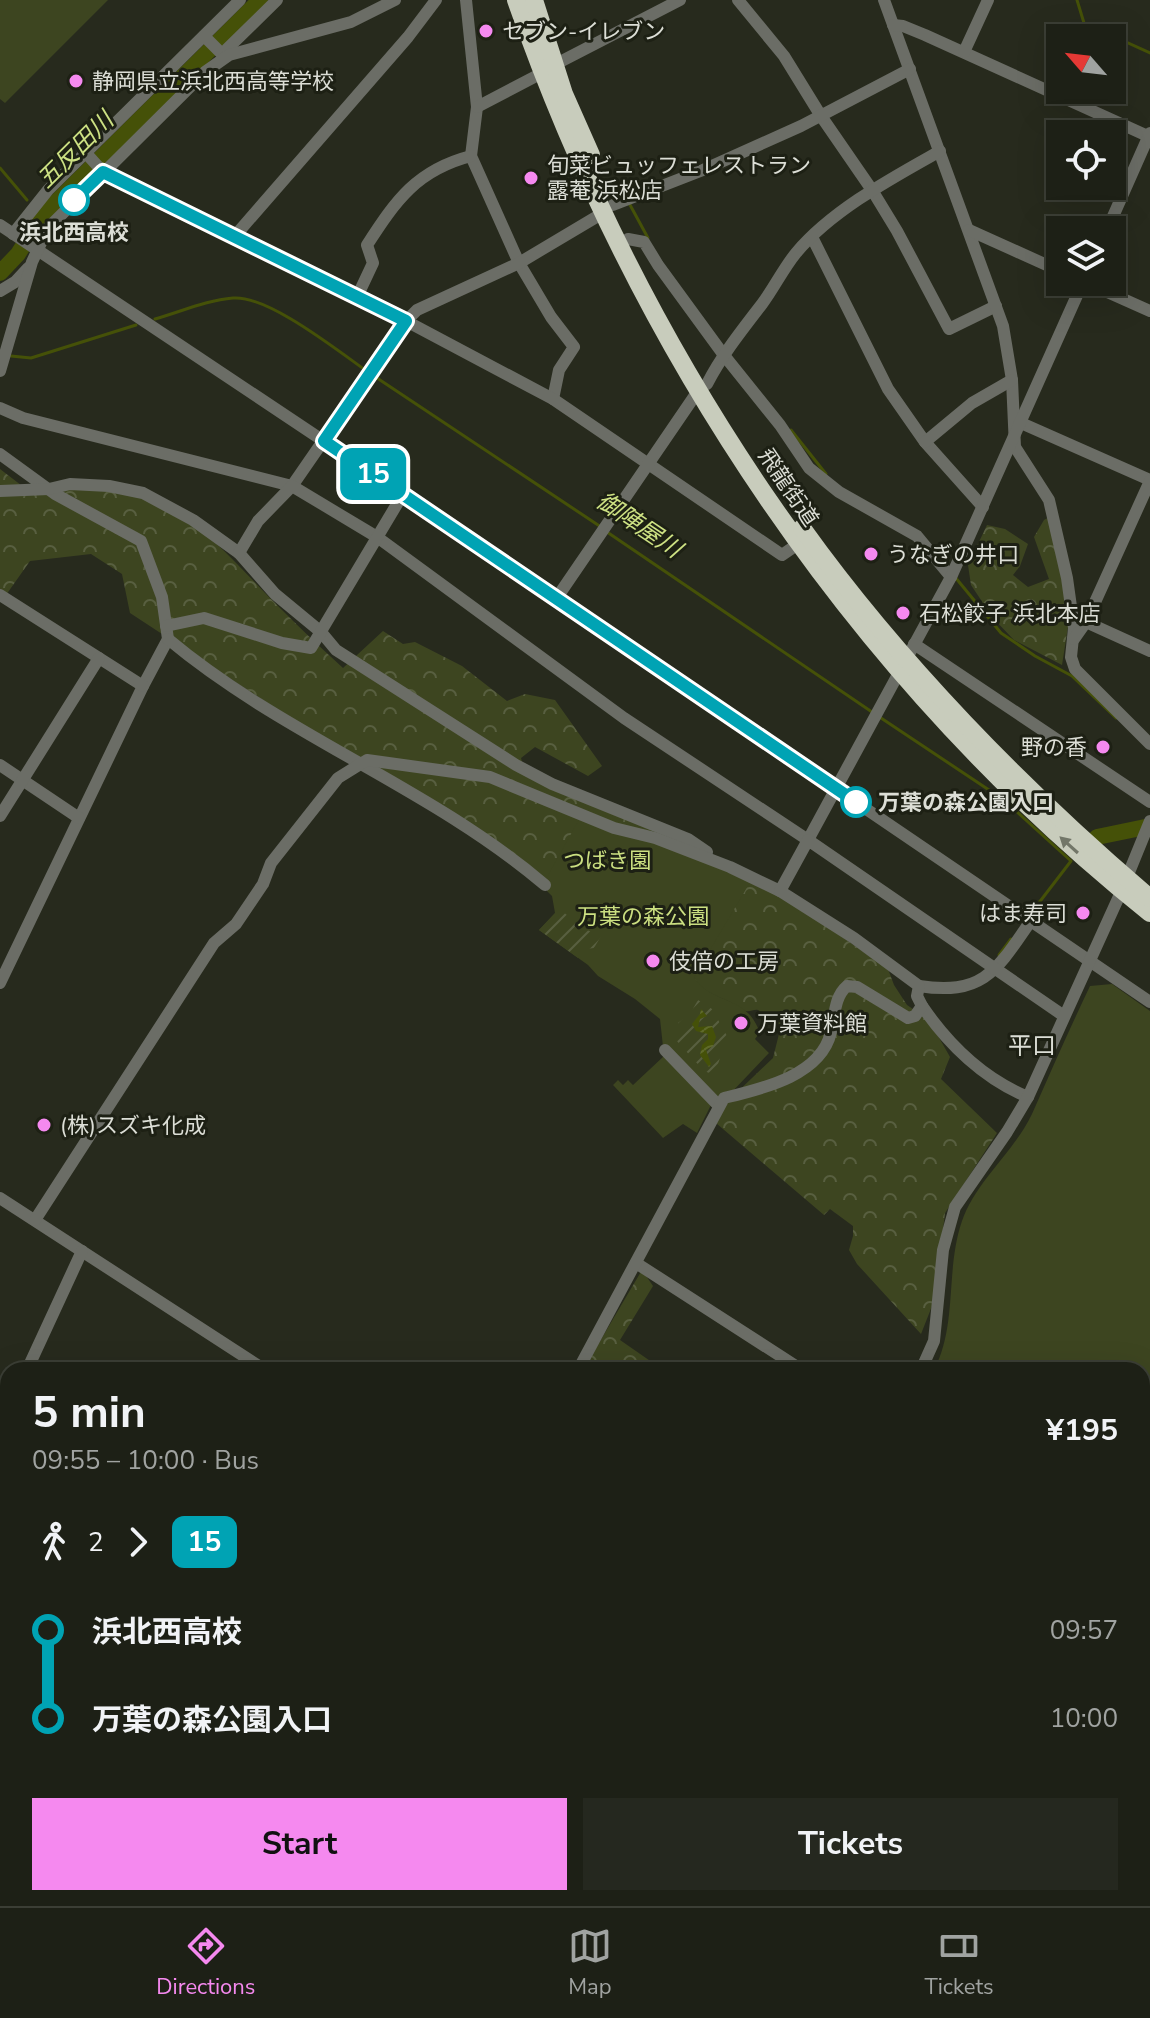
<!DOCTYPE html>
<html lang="en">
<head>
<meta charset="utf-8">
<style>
  body { margin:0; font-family:"Nunito Sans","Noto Sans JP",sans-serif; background:#25281f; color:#f1f3f6; height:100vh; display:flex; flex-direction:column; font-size:30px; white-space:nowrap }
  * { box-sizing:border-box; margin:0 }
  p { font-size:26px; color:#a0a3a1 }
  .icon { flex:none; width:44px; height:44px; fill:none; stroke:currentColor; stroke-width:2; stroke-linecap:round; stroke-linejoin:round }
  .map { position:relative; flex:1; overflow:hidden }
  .side { position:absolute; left:0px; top:1362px; width:1150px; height:544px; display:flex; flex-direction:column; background:#1d2016; border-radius:24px 24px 0 0; box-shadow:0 8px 32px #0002,0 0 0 2px #3b3e35 }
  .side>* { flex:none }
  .badge { padding:0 16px; border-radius:12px; font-size:28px; line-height:52px }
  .needle { width:52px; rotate:298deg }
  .tools { position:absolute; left:1046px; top:24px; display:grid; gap:16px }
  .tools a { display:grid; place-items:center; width:80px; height:80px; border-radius:0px; background:#1d2016; box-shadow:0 8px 32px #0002,0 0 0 2px #3b3e35; font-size:40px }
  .map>.badge { position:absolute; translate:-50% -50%; box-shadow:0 0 0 4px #fff }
  .legs { display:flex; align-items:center; gap:12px; height:88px; padding:0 32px; font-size:26px }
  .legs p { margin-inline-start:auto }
  .summary { display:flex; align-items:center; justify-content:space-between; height:136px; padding:0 32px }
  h1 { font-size:44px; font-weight:700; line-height:60px }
  .button { display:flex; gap:16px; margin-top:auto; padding:16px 32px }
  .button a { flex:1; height:92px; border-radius:0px; background:#f589ef; color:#111; font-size:32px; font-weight:700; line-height:92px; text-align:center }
  .button a+a { background:#25281f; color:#f1f3f6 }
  ul { padding:0 32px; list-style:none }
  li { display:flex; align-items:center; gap:28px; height:88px; font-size:30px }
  li i { display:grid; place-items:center; width:12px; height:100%; margin:0 10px; background:currentColor }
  li i::after { content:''; width:20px; height:20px; margin:-10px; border:6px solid; border-radius:50%; background:#1d2016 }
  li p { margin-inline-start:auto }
  li:first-child i { background:linear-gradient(#0000 50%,currentColor 0) }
  li:last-child i { background:linear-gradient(currentColor 50%,#0000 0) }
  .tab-bar { display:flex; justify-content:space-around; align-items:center; height:112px; border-top:2px solid #3b3e35; background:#1d2016; font-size:22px; color:#a0a3a1 }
  .tab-bar a { display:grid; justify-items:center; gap:4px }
  .tab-bar .selected { color:#f589ef }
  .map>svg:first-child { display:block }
  .grass { fill:url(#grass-dots) }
  .forest { fill:url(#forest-crowns) }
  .park { fill:#3d4520 }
  .garden { fill:url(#garden-furrows) }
  .water { fill:url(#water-waves) }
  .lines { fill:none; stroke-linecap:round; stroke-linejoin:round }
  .stream { stroke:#455108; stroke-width:3 }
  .river { stroke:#455108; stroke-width:16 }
  .minor { stroke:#6b6d66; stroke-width:12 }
  .highway { stroke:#c8ccbc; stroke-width:18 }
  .oneway { fill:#727668 }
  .line-1-casing { stroke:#fff; stroke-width:18 }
  .line-1 { stroke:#00a3b4; stroke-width:12 }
  .poi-dot { fill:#f589ef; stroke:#1d2014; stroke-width:3 }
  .stop-1-dot { fill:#fff; stroke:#00a3b4; stroke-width:4 }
  .labels { text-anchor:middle; stroke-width:6; stroke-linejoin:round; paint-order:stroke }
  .poi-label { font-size:22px; fill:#dcded6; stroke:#1d2014; text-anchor:start }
  .stop-label { font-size:22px; font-weight:bold; fill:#dcded6; stroke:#1d2014 }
  .street-label { font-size:22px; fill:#dcded6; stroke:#1d2014 }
  .park-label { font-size:22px; fill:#cbdf81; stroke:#1d2014 }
  .water-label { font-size:24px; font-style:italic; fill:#cde183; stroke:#1d2014 }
  .neighbourhood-label { font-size:24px; fill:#dcded6; stroke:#1d2014 }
</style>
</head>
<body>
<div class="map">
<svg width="1150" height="1906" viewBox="0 0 1150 1906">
  <defs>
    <pattern id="grass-dots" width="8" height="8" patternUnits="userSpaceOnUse" patternTransform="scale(2)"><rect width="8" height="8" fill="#3d4520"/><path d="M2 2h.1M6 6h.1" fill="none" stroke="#585f40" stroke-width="1.8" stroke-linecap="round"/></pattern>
    <pattern id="forest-crowns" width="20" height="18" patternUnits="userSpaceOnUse" patternTransform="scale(2)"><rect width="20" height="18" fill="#3d4520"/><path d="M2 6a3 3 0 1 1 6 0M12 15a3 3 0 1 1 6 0" fill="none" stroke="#585f40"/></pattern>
    <pattern id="garden-furrows" width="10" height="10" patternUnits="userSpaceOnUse" patternTransform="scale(2)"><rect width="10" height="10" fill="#3d4520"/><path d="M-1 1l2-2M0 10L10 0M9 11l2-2" fill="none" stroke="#585f40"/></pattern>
    <pattern id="water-waves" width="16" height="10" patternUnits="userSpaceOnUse" patternTransform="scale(2)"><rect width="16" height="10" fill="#455108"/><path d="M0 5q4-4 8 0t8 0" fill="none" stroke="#5f6a2b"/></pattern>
  </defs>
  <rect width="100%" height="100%" fill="#272a1d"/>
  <polygon class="grass" points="1150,1528 1150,1595 1142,1600 1142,1537"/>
  <g class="forest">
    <path d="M0 469 30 492C57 489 83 486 110 489 185 497 231 560 281 609 301 629 322 649 343 668L383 631 403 644 415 642 462 666 507 701 525 694 555 700 602 766 588 776 535 747 521 758 525 772 690 843 785 897 888 969 894 985 907 1005 929 1020 950 1057 941 1079 997 1133 945 1213 934 1301 921 1334 857 1264 849 1250 853 1236V1226L830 1209 824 1215 716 1123 728 1101 773 1058 779 1034C777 1030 761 1011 758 1010 754 1009 750 1012 746 1011 739 1010 735 1004 728 1001 715 995 698 990 693 975L338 749 130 613 122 574 91 554 30 561 6 595 0 591Z"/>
    <polygon points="1051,516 1069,620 1062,665 1014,640 993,618 971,585 968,565 987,525 1005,529 1028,544 1020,566 1013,575 1028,587 1049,579 1034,537 1044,520"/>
    <polygon points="642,1270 653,1286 620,1340 656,1365 652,1370 583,1370"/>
    <polygon points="1142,1819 1150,1821 1150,1899 1142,1897"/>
  </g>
  <g class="park">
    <polygon points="0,0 108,0 5,103 0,99"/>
    <path d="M581 816 641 836 752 879 694 977C706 998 734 998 749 1014 754 1019 757 1026 760 1032L755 1039 769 1053 730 1094 713 1101 697 1133 683 1124 663 1138 613 1085 618 1080 623 1085 628 1080 633 1085 664 1056 660 1019 635 999 598 976 588 965 539 930 555 913 552 896 542 886Z"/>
    <path d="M1112 984 1150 1011V1496L1142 1504V1370H934C958 1324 945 1270 962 1221 976 1181 1014 1152 1032 1114 1051 1071 1070 1028 1090 986Z"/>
    <polygon points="1150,1598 1150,1812 1142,1811 1142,1604"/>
  </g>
  <g class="garden">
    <polygon points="559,909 587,930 601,936 594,948 586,949 578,958 539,930"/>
    <path d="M698 1000 712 1009 727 1036C719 1045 724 1060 712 1074L704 1071 676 1040 679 1034 678 1023 690 1014Z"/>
  </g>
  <polygon class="water" points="701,1009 707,1016 700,1019 698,1027 712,1026 716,1037 713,1046 706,1050 711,1064 709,1067 700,1055 702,1045 708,1039 708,1034 696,1031 692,1024 700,1014"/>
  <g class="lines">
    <g class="stream">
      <polyline points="1077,0 1084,23 1150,53"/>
      <polyline points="0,168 27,200"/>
      <polyline points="629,203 648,238"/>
      <path d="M155 319C180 312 207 300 233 298 268 295 338 351 368 372"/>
      <polyline points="11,356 31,358 136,325"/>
      <polyline points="374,376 601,527"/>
      <polyline points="791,430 826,474"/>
      <polyline points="607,532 872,712"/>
      <polyline points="955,577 1001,633 1035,656 1072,676 1116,718"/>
      <polyline points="878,716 1004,800 1071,861 1028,917"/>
      <polyline points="999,955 1011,939"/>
    </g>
    <g class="river">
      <polyline points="0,273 18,254 42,216 260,0"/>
      <polyline points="1097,837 1150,826"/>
    </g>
    <g class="minor">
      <polyline points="466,0 477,107 471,156 519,263 551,317 574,347 559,370 553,399"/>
      <polyline points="738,0 784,56 821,116 872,190 897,231 949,329 996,306"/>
      <polyline points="884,0 1003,326 1012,380 1015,447 1049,500 1067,578 1074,628 1071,657 1075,669 1150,744"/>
      <polyline points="893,25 903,26 925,35 1150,137"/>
      <polyline points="204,36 225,57 227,49 277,0"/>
      <polyline points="964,52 988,0"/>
      <polyline points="554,65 680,0"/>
      <polyline points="477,107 542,73"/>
      <polyline points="85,152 103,172 406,321 553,399 782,555 798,544"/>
      <polyline points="613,205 703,170 801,126 910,69"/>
      <polyline points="0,225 403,494 1150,1002"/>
      <polyline points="969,230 1060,271"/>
      <polyline points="1107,230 1150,133"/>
      <polyline points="13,234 48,190 240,0"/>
      <polyline points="234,237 408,37 436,0"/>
      <polyline points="812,237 888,389 925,442 983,507"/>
      <polyline points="628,239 644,242 658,265 723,354 780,425 809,468 839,492 917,536 951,577"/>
      <polyline points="1085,282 1150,311"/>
      <polyline points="0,291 15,282 28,268"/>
      <path d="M357 297 373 263 367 245C396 200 417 170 471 156"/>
      <polyline points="0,371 32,262 48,228 205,72 229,55 351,22 395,0"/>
      <path d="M707 384C722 355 742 330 762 304 774 288 783 269 796 253 832 210 892 178 940 151"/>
      <polyline points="0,408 23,418 292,486 406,321 417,310 519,263 603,213"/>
      <polyline points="1021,423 1150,480"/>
      <polyline points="925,442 972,403 1012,380"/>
      <polyline points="0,454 55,494 141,541 162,597 168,639 143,686 0,983"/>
      <polyline points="0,491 49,489 70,484 109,486 143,493 193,520 239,553 275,594 321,632 336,650 516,765 552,784 688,839 707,852"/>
      <polyline points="239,553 258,521 292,486 377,537 624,718 808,840 951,577 1083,282"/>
      <polyline points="0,595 143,686"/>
      <polyline points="556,599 698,391"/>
      <polyline points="1086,622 1150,651"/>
      <polyline points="166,626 204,618 282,643 311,648 403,494"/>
      <path d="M168 639C284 736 430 787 545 885"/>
      <polyline points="1074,639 1086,622 1150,481"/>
      <polyline points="914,644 1150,802"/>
      <polyline points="0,765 79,818"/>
      <polyline points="0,816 99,658"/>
      <path d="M919 986C983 996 997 970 1030 922"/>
      <path d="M922 1006C948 1044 984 1079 1028 1097"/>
      <polyline points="665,1050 719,1106"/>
      <polyline points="0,1198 265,1370"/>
      <polyline points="35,1220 214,943 236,924 263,884 271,863 338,778 367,760 490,777 614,828 655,838 730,867 780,891"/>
      <polyline points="636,1263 802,1370"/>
      <polyline points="27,1370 82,1251"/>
      <path d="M578 1370 724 1098C761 1089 821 1076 831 1032 835 1016 834 997 847 986L857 987 908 1018 915 1016 922 1006 917 996 919 986 854 938 780 891 808 840 1064 1016"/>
      <polyline points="921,1370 934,1341 943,1250 955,1207 1007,1132 1028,1097 1121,892 1150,821"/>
      <polyline points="0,1429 8,1412"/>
      <polyline points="1142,1525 1150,1516"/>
      <polyline points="0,1586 8,1594"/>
      <polyline points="0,1627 8,1618"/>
      <polyline points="1142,1829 1149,1817"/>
      <polyline points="0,1842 8,1834"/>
      <polyline points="313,1898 322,1906"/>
      <polyline points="1087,1898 1099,1906"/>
      <polyline points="0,1904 2,1906"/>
      <polyline points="212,1906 217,1898"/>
      <polyline points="560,1906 562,1898"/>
      <polyline points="588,1906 596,1898"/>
      <polyline points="758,1906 765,1898"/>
      <polyline points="923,1906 931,1898"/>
    </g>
    <g class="highway">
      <path d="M516 0C640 354 856 678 1150 913"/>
      <polyline points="534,0 564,94 591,155"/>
      <path d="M802 528C898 662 1024 791 1150 898"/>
    </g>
  </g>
  <defs><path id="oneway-solid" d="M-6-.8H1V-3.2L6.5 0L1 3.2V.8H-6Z" transform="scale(2)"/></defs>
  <use class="oneway" href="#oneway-solid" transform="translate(1069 845) rotate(-138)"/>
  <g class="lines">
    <g class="line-1-casing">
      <polyline id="line-1" points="74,200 103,172 406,321 324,441 856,802"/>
    </g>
    <use href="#line-1" class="line-1"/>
  </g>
  <g class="poi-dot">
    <circle cx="486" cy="31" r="8"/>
    <circle cx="76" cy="81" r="8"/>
    <circle cx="531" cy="178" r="8"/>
    <circle cx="871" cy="554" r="8"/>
    <circle cx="903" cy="613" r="8"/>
    <circle cx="1103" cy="747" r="8"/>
    <circle cx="1083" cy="913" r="8"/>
    <circle cx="653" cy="961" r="8"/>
    <circle cx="741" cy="1023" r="8"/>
    <circle cx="44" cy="1125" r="8"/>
  </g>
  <g class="stop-1-dot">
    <circle cx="74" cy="200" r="14"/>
    <circle cx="856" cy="802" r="14"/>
  </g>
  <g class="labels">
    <g class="poi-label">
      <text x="502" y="39">セブン-イレブン</text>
      <text x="92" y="89">静岡県立浜北西高等学校</text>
      <text x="547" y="173">旬菜ビュッフェレストラン<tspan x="547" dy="25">露菴 浜松店</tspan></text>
      <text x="887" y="562">うなぎの井口</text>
      <text x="919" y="621">石松餃子 浜北本店</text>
      <text x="1087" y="755" text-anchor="end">野の香</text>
      <text x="1067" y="921" text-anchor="end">はま寿司</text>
      <text x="669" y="969">伎倍の工房</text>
      <text x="757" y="1031">万葉資料館</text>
      <text x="60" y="1133">(株)スズキ化成</text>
    </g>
    <g class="stop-label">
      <text x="74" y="240">浜北西高校</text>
      <text x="878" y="810" text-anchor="start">万葉の森公園入口</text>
    </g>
    <g class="street-label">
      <text transform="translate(789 487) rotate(56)" y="8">飛龍街道</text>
    </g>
    <g class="park-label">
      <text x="607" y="868">つばき園</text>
      <text x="643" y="924">万葉の森公園</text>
    </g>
    <g class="water-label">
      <text transform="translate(75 150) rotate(-45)" y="8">五反田川</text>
      <text transform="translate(639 525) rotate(34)" y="8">御陣屋川</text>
    </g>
    <g class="neighbourhood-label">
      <text x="1032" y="1054">平口</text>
    </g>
  </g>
</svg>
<div class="tools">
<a><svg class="needle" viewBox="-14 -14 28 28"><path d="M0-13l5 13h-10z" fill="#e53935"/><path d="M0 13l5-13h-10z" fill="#a0a3a1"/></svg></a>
<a><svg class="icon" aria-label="locate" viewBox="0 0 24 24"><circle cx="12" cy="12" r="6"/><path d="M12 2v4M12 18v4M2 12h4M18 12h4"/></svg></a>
<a><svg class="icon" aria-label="layers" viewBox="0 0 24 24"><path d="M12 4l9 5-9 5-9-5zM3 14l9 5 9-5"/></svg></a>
</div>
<b class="badge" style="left:373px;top:474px;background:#00a3b4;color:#fff">15</b>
<section class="side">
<div class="summary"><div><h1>5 min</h1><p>09:55 – 10:00 · Bus</p></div><b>¥195</b></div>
<div class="legs"><svg class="icon" aria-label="walk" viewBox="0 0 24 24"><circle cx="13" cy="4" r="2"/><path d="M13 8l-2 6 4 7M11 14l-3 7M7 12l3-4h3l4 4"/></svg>2<svg class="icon" aria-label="forward" viewBox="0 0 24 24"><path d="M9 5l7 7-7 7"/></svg><b class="badge" style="background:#00a3b4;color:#fff">15</b></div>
<ul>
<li><i style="color:#00a3b4"></i><b>浜北西高校</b><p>09:57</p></li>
<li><i style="color:#00a3b4"></i><b>万葉の森公園入口</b><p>10:00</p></li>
</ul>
<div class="button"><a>Start</a><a>Tickets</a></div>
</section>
</div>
<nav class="tab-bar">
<a class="selected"><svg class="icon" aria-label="directions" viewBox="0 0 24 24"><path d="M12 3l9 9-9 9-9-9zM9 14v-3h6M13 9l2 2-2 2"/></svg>Directions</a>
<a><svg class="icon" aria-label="map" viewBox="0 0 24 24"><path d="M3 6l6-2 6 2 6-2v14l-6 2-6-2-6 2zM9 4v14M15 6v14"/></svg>Map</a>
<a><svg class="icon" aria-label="tickets" viewBox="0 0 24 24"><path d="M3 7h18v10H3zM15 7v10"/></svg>Tickets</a>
</nav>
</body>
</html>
